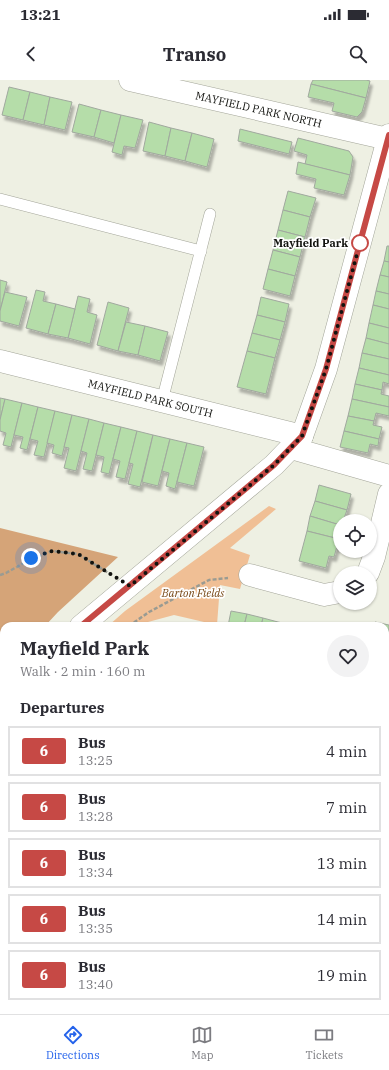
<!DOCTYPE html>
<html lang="en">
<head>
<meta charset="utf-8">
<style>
  body { margin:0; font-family:"IBM Plex Serif",serif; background:#f2f2f3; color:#2b2b33; height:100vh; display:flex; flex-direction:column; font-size:15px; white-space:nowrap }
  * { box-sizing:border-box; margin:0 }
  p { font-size:13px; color:#7c7c81 }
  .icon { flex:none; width:22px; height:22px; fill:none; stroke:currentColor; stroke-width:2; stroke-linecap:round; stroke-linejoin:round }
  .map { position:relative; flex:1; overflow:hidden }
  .side { position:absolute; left:0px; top:542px; width:389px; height:392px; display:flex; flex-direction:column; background:#fff; border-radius:12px 12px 0 0; box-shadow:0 1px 3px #0004 }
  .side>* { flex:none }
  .badge { padding:0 8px; border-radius:3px; font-size:14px; line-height:26px }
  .buttons { position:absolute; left:333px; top:434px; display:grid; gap:8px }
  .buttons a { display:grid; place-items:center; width:44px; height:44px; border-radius:50%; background:#fff; box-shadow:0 1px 3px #0004; font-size:20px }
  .you { position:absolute; width:20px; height:20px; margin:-10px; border:3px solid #fff; border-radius:50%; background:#1a73e8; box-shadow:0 0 0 6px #1a73e833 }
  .map>.badge { position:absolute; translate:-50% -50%; box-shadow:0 0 0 2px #fff }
  h2 { padding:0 20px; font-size:15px; line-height:36px }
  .round { display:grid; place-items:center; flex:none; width:42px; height:42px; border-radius:21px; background:#f2f2f3 }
  .summary { display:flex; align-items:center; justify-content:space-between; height:68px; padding:0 20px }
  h1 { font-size:19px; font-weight:800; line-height:30px }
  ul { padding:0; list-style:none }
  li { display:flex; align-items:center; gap:12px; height:50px; margin:0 8px 6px; padding:0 12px; border:2px solid #e1e1e2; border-radius:0px }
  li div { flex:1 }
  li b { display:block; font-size:15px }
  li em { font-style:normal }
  li .badge { min-width:44px; font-weight:700; text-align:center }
  .status { display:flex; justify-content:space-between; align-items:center; height:28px; padding:0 20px; background:#fff; direction:ltr }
  .status svg { height:11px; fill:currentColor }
  header { display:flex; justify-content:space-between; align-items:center; height:52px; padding:0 20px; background:#fff; font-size:18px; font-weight:800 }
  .menu { display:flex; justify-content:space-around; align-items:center; height:56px; border-top:1px solid #e1e1e2; background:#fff; font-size:11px; color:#7c7c81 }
  .menu a { display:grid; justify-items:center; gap:2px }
  .menu .on { color:#2563eb }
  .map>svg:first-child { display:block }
  .green { fill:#f0bf95 }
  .forest { fill:#d5a478 }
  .building { fill:#b5dda9; stroke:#a0a89e; filter:url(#shadow) }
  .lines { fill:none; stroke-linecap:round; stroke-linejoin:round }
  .service-casing { stroke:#a3a599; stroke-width:12 }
  .minor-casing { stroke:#a3a599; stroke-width:23 }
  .secondary-casing { stroke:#a3a599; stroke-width:23 }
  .path { stroke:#9a9b92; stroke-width:2.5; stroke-dasharray:4 2; stroke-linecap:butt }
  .service { stroke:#fff; stroke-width:11 }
  .minor { stroke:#fff; stroke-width:22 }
  .secondary { stroke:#fff; stroke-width:22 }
  .line-casing { stroke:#fff; stroke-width:9 }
  .line { stroke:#c64945; stroke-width:6 }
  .walk { stroke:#12130f; stroke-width:4; stroke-dasharray:0 7.2 }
  .stop-dot { fill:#fff; stroke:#c64945; stroke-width:2 }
  .labels { text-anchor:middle; stroke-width:3.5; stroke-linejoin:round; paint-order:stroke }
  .street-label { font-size:11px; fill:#12130f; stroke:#fff }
  .stop-label { font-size:11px; font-weight:bold; fill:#12130f; stroke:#fff; text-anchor:end }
  .park-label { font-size:11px; font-style:italic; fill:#774715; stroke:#fff }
</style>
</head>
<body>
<div class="status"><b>13:21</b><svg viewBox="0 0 49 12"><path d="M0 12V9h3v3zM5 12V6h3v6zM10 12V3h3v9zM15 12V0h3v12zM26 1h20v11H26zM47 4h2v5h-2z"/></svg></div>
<header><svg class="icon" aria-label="back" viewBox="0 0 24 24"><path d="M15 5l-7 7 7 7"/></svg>Transo<svg class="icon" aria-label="search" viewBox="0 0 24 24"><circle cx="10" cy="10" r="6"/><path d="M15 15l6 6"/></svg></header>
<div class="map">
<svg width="389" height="934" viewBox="0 0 389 934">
  <defs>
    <filter id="shadow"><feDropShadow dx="2.5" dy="4.5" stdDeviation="1" flood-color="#0004"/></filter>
  </defs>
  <rect width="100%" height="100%" fill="#eef0e3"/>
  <g class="green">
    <polygon points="269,426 276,429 230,468 250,475 240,509 220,505 217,545 174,535 148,542 145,546 108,546 125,531"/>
    <polygon points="385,665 389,665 389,934 139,934 133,930 385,930"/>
  </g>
  <polygon class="forest" points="0,448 118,477 58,532 45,546 4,546 4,590 0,594"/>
  <g class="building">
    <polygon points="313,0 366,0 370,1 366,18 311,4"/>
    <polygon points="311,4 366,18 362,32 357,37 332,31 334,23 308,17"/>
    <polygon points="9,7 30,12 23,40 2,35"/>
    <polygon points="30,12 50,17 44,45 23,40"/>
    <polygon points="50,17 72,22 65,50 44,45"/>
    <polygon points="79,24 101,30 94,57 72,52"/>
    <polygon points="101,30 121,35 114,63 94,57"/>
    <polygon points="121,35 143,40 135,68 124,66 122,75 112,72"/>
    <polygon points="149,42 171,48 165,76 143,71"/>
    <polygon points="171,48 192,53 185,81 165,76"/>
    <polygon points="240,49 292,62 289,74 238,61"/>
    <polygon points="192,53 214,59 207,87 185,81"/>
    <polygon points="298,58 349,71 353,77 350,95 305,84 307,75 294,71"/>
    <polygon points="298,82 350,95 344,115 314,108 316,99 296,94"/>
    <polygon points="288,111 316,118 310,137 283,130"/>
    <polygon points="283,130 310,137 305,157 278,150"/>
    <polygon points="278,150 305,157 300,177 273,170"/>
    <polygon points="387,166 389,166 389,182 384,181"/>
    <polygon points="273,170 300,177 295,196 268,189"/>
    <polygon points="384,181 389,182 389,197 380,195"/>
    <polygon points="268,189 295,196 290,216 263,209"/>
    <polygon points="380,195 389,197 389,214 376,211"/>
    <polygon points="0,200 7,202 0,231"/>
    <polygon points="36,210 45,212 43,221 56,224 48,254 26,248"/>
    <polygon points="376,211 389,214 389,229 373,225"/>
    <polygon points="5,212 27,217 19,246 0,241 0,231"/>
    <polygon points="78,216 90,219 87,232 97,235 90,264 68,258"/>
    <polygon points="261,217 289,224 285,242 257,235"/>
    <polygon points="108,222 129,228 118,271 97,265"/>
    <polygon points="56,224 75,229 68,258 48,254"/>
    <polygon points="373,225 389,229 389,248 369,243"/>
    <polygon points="257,235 285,242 280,260 252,253"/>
    <polygon points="126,242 145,246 138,275 118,271"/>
    <polygon points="369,243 389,248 389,264 366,258"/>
    <polygon points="145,246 168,252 160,281 138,275"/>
    <polygon points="252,253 280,260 275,278 247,271"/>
    <polygon points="366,258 389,264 389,279 362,273"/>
    <polygon points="247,271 275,278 266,314 237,307"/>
    <polygon points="362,273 389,279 389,295 359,288"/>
    <polygon points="359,288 389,295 389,304 383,302 382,310 355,304"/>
    <polygon points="355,304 382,310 381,314 389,316 389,327 352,319"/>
    <polygon points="0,318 5,319 0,340"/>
    <polygon points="5,319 22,323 11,367 3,365 6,353 0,351 0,340"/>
    <polygon points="352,319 389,327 389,336 376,333 374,341 348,336"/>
    <polygon points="22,323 38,327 27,370 20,368 23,357 14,355"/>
    <polygon points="38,327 55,331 44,377 34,375 38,361 30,359"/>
    <polygon points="55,331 72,335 62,376 52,373 54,365 47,363"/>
    <polygon points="72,335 89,339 76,391 64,388 69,368 64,367"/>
    <polygon points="348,336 374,341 373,345 382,347 379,359 344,351"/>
    <polygon points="89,339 104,343 92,391 83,389 87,373 81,371"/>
    <polygon points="104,343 121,347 109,394 101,392 104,377 96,375"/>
    <polygon points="121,347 137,351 125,399 116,397 120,381 113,379"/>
    <polygon points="137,351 153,355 140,407 128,404 133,384 129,383"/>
    <polygon points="344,351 379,359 378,366 370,364 368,373 340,367"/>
    <polygon points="153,355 170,359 158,406 142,402"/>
    <polygon points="170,359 187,363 175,409 166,406 169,393 162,391"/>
    <polygon points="187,363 204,367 194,406 177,402"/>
    <polygon points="319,405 351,414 347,430 315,421"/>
    <polygon points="315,421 347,430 343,441 340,441 340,445 310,436"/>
    <polygon points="310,436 340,445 339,459 307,451"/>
    <polygon points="307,451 339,459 334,477 329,476 326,488 299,481"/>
    <polygon points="231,531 247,534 244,546 228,546"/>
    <polygon points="247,534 263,538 261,546 244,546"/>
    <polygon points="263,538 278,542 277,546 261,546"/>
    <polygon points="278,542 293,545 293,546 277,546"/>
    <polygon points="375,542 389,545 389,554 385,571 385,546 374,546"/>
    <polygon points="389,554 389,584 385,584 385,571"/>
    <polygon points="0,724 4,726 4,767 0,765 0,760 3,755 0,754"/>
    <polygon points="4,925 4,930 28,930 26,934 0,934 0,931"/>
  </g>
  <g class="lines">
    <g class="service-casing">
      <g id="service">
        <polyline points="0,119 201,171"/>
        <polyline points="162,321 210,134"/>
      </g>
    </g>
    <g class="minor-casing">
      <g id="minor">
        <path id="s1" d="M130 0 388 59"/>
        <path id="s2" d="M0 281 302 356"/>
        <polyline points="291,368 389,396"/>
        <polyline points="368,493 374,477 389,414"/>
        <polyline points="250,495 324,515 340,512"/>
        <polyline points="0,868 4,871"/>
        <polyline points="91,930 97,934"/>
      </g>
    </g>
    <g class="secondary-casing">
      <g id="secondary">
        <polyline points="81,546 274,385 302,356 326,289 389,55"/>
        <polyline points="0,640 4,635"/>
      </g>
    </g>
    <g class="path">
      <polyline points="0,495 6,493 31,479 52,471 78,474 110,494"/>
      <polyline points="129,546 149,532 209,500 228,498"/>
      <polyline points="385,901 389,902"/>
    </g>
    <use href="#service" class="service"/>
    <use href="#minor" class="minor"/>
    <use href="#secondary" class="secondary"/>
  </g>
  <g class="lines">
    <g class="line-casing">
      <polyline id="line" points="81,546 274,385 302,356 326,289 389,55"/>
    </g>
    <use href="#line" class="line"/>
    <polyline class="walk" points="31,478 52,471 78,474 130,506 274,385 302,356 326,289 360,163"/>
  </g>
  <circle class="stop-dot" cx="360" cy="163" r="8"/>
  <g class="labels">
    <g class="street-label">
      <text dy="4" stroke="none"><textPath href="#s1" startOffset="132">MAYFIELD PARK NORTH</textPath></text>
      <text dy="4" stroke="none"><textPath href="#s2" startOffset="155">MAYFIELD PARK SOUTH</textPath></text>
    </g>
    <g class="stop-label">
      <text x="348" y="167">Mayfield Park</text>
    </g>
    <g class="park-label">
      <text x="193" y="517">Barton Fields</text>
    </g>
  </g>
</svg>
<div class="buttons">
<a><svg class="icon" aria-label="locate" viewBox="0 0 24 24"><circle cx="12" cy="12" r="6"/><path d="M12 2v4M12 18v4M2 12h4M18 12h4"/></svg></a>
<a><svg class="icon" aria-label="layers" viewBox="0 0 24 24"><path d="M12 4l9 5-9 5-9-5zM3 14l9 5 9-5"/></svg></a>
</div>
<div class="you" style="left:31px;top:478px"></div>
<section class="side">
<div class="summary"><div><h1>Mayfield Park</h1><p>Walk · 2 min · 160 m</p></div><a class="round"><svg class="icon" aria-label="heart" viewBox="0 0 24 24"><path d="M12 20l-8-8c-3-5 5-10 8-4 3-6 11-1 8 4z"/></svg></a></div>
<h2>Departures</h2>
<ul>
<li><span class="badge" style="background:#c64945;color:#fff">6</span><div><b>Bus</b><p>13:25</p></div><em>4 min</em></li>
<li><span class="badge" style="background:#c64945;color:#fff">6</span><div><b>Bus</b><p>13:28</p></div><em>7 min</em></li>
<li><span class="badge" style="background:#c64945;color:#fff">6</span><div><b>Bus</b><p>13:34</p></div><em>13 min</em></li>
<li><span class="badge" style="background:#c64945;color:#fff">6</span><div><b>Bus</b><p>13:35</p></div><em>14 min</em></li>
<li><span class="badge" style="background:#c64945;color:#fff">6</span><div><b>Bus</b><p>13:40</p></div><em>19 min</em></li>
</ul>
</section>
</div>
<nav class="menu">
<a class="on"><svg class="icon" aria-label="directions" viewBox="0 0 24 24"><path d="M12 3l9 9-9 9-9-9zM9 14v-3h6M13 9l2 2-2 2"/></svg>Directions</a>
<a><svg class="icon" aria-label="map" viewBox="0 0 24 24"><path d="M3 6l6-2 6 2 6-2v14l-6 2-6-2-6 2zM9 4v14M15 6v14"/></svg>Map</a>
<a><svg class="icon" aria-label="tickets" viewBox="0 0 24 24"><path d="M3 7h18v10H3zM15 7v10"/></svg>Tickets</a>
</nav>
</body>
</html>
